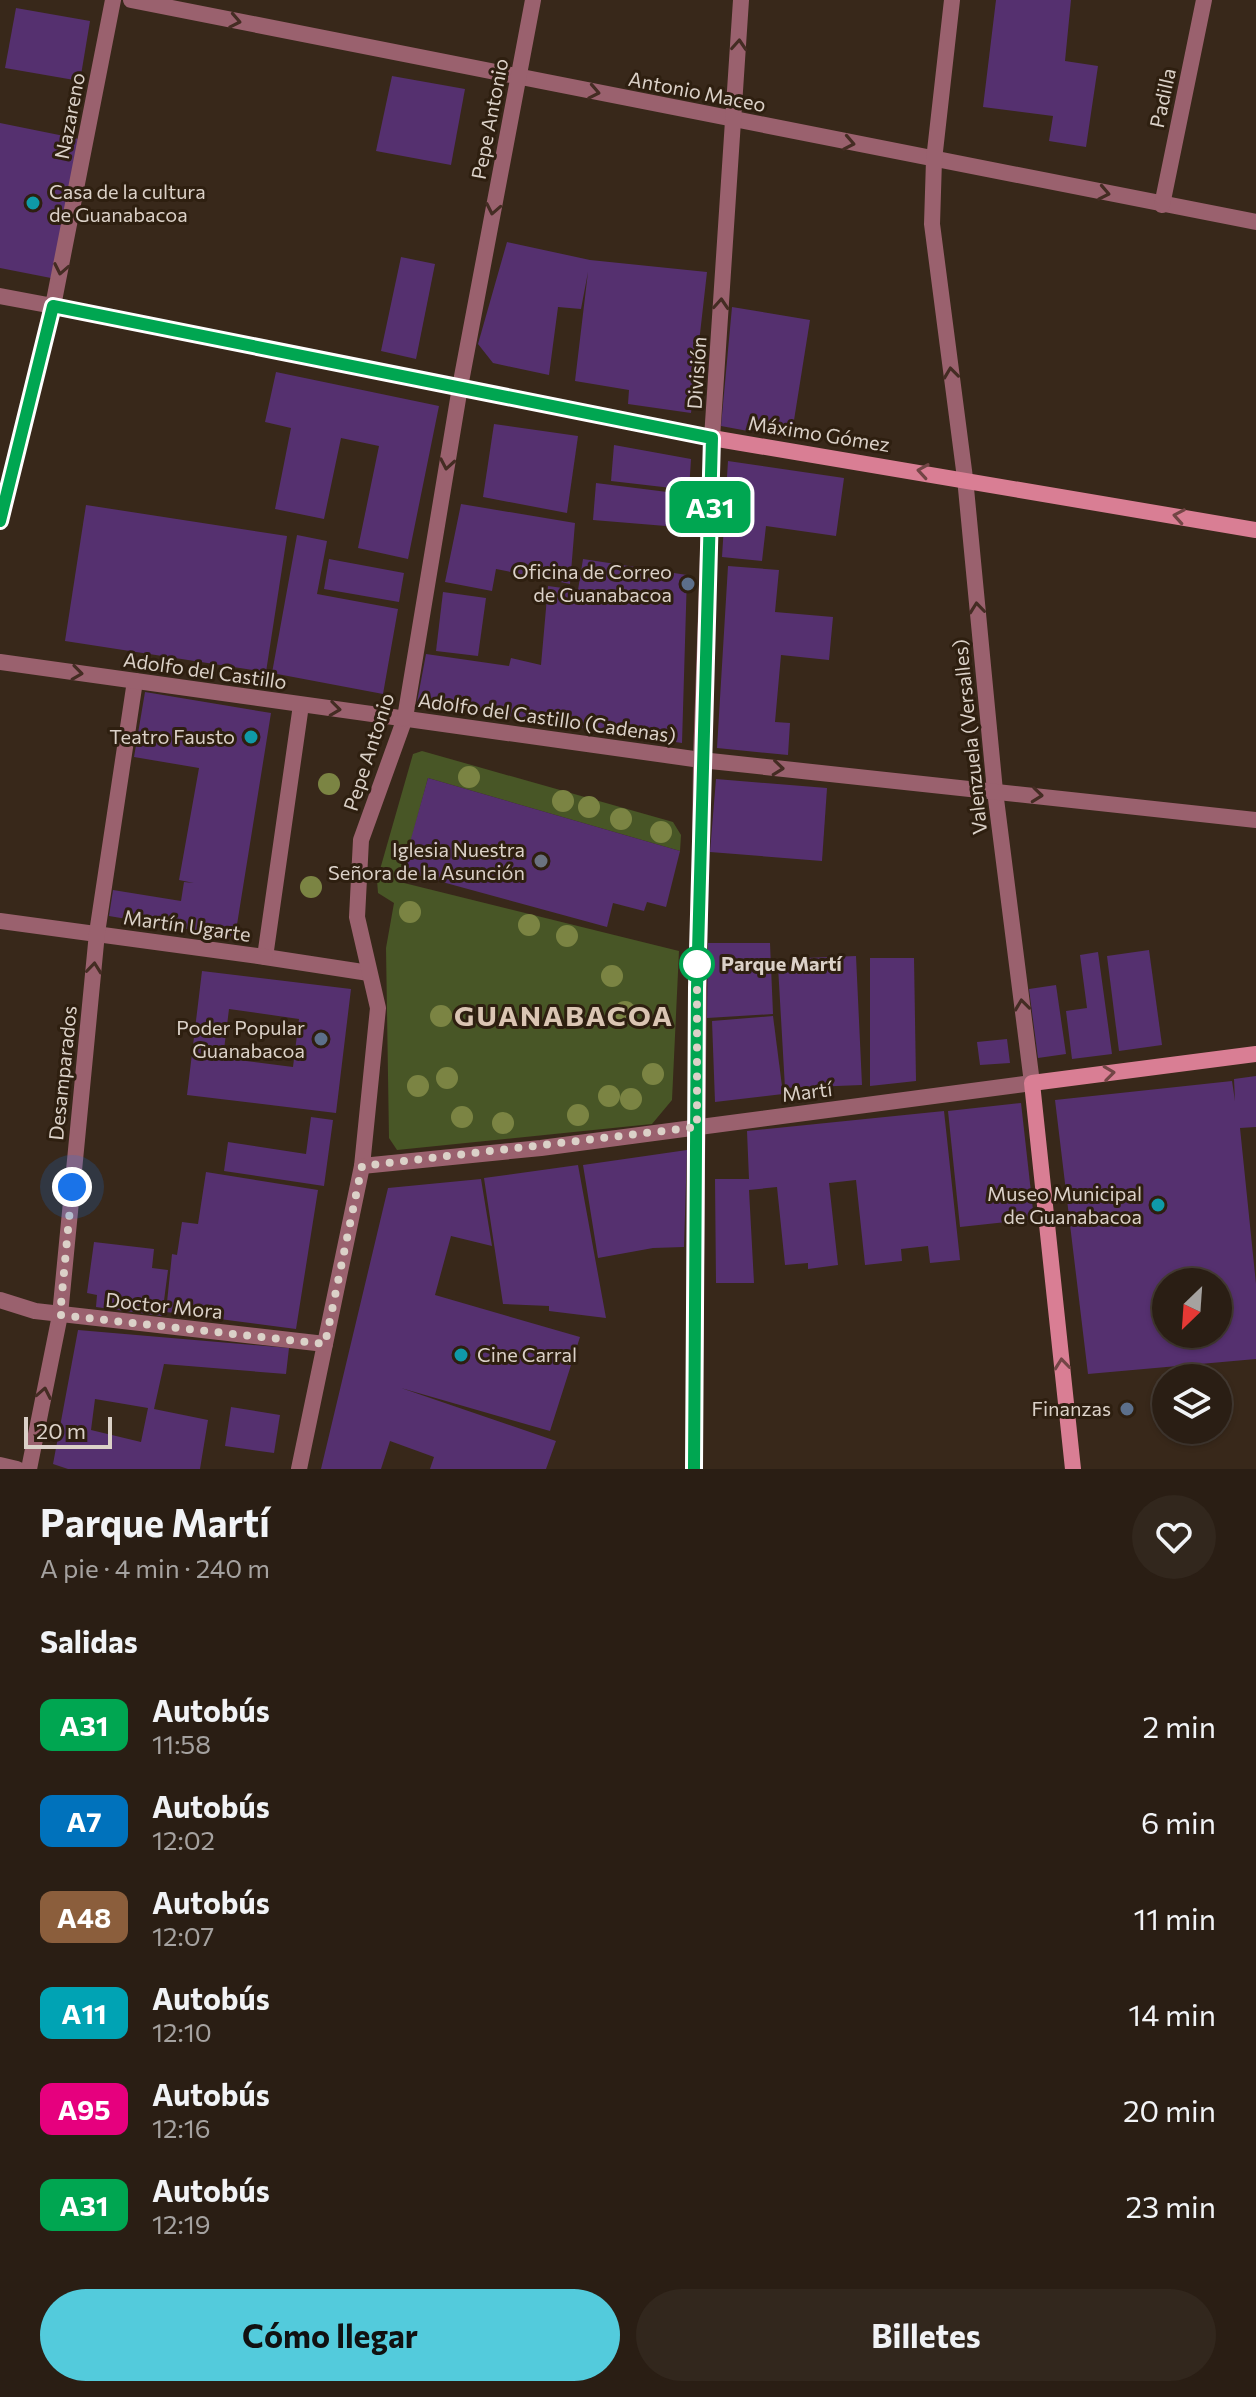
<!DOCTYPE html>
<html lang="es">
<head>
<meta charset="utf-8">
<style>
  body { margin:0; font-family:Commissioner,sans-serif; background:#32271d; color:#f1f3f6; height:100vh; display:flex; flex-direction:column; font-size:30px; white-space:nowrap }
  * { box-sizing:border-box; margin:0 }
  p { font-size:26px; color:#a5a2a0 }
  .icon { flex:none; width:44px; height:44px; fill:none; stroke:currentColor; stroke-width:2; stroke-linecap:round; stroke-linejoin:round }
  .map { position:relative; height:1469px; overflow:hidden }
  .side { display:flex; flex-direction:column; background:#2a1e14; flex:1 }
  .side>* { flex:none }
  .badge { padding:0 16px; border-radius:12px; font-size:28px; line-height:52px }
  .needle { width:52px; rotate:205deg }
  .buttons { position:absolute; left:1152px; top:1268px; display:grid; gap:16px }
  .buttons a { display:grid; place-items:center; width:80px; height:80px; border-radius:50%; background:#2a1e14; box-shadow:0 2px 6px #0004,0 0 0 2px #463c34; font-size:40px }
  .scale { position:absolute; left:24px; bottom:20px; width:88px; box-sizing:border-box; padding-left:8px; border:4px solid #dbd1c8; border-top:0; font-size:22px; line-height:28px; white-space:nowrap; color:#dbd1c8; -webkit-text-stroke:6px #2e1f10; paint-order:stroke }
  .you { position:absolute; width:40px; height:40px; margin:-20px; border:6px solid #fff; border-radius:50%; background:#1a73e8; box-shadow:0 0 0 12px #1a73e833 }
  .map>.badge { position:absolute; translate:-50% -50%; box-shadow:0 0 0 4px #fff }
  h2 { padding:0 40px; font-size:30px; line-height:72px }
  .round { display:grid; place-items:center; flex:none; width:84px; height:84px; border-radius:42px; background:#32271d }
  .summary { display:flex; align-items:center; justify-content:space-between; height:136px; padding:0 40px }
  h1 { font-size:38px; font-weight:700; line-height:60px }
  .action { display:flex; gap:16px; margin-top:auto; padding:16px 40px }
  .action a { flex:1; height:92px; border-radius:48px; background:#53cbdc; color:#111; font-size:32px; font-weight:700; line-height:92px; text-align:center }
  .action a+a { background:#32271d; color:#f1f3f6 }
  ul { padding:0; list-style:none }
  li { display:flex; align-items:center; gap:24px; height:96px; padding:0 40px }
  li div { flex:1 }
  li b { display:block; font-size:30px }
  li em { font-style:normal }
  li .badge { min-width:88px; font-weight:700; text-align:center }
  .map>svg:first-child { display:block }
  .green { fill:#485626 }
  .building { fill:#55306f; fill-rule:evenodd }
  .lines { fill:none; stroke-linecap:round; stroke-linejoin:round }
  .pedestrian { stroke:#9a616e; stroke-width:16 }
  .minor { stroke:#9a616e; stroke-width:16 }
  .tertiary { stroke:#9a616e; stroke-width:16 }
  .secondary { stroke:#d97e94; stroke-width:16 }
  .tree { fill:#7b8443 }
  .oneway { stroke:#442c23 }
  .oneway2 { stroke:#724545 }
  .line-casing { stroke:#fff; stroke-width:18 }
  .line { stroke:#00a651; stroke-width:12 }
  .walk { stroke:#dbd1c8; stroke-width:8; stroke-dasharray:0 14.4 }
  .culture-dot { fill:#0f9aa8; stroke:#2e1f10; stroke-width:3 }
  .service-dot { fill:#5c6f8a; stroke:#2e1f10; stroke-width:3 }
  .worship-dot { fill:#6b7280; stroke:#2e1f10; stroke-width:3 }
  .stop-dot { fill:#fff; stroke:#00a651; stroke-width:4 }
  .labels { text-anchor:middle; stroke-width:6; stroke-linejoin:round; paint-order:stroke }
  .street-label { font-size:20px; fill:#dbd1c8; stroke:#2e1f10 }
  .poi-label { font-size:20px; fill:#dbd1c8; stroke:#2e1f10; text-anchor:end }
  .stop-label { font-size:20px; font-weight:bold; fill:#dbd1c8; stroke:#2e1f10; text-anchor:start }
  .district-label { font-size:28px; font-weight:bold; letter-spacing:2px; fill:#dac5b3; stroke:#2e1f10 }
</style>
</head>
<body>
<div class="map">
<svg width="1256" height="1469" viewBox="0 0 1256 1469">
  <rect width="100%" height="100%" fill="#38281a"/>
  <polygon class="green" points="422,751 673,822 681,835 680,851 428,778 400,882 679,951 672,1100 652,1124 397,1150 389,1138 386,948 394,903 378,893 377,880 413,754"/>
  <g class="building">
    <polygon points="996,0 1071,0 1065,61 1098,66 1086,147 1049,141 1053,116 983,107"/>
    <polygon points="16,8 90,21 80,81 5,68"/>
    <polygon points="392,76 465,89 451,165 376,151"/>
    <polygon points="0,123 79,139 51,278 0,268"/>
    <polygon points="507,242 590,260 707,272 691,413 628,404 629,390 575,381 588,272 581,309 558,307 549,375 493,363 478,344"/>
    <polygon points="401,257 435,264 416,359 381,351"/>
    <polygon points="732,307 810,320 791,439 721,426"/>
    <polygon points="276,372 439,406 408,559 358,548 379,446 341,438 324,519 275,509 291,428 265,422"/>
    <polygon points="494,424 578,436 567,513 483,497"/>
    <polygon points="614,445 691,459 689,490 611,481"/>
    <polygon points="728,461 844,478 836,536 766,526 762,561 722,557"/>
    <polygon points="596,483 691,495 690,528 593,520"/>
    <polygon points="461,504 575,523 570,584 496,569 492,591 445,582"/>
    <polygon points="86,505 287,536 266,672 65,641"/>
    <polygon points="297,535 327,541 317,594 398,609 383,694 272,673"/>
    <polygon points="329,559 404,573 399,602 324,589"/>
    <polygon points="583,559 687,575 682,743 417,702 426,654 509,666 511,658 541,665 548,586 578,590"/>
    <polygon points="728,566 779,570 775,612 833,617 829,660 781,655 775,722 790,723 788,755 717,748"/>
    <polygon points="443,592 486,598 478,656 436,651"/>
    <polygon points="145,692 271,713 235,937 109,916 113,890 181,901 184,882 194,883 179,880 199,768 134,757"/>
    <polygon points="428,778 680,851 666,907 647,902 644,911 613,903 607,927 402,871"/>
    <polygon points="716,779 827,788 822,861 710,852"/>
    <polygon points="708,943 770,943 773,1014 707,1018"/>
    <polygon points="1149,950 1162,1045 1119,1051 1107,956"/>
    <polygon points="1098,952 1112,1054 1072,1059 1066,1011 1087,1008 1080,955"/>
    <polygon points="856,956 862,1085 785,1088 778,966 806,965 806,958"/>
    <polygon points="870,958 914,958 916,1081 870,1086"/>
    <path d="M202 971 351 989 336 1113 187 1095ZM229 1009 299 1019 293 1067 223 1058Z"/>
    <polygon points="1056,985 1066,1054 1038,1058 1029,989"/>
    <polygon points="773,1016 783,1094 715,1102 712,1021"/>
    <polygon points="1007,1039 1010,1063 980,1065 977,1042"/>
    <path d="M1256 1076V1127L1240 1128 1256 1284V1359L1088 1374 1055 1100 1232 1081 1235 1101 1234 1079ZM1166 1282H1218V1334H1166Z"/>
    <polygon points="1021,1103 1034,1219 960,1227 948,1111"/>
    <polygon points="944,1111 960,1260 930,1263 928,1246 901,1249 902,1261 865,1265 856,1180 829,1183 838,1265 808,1269 808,1263 785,1265 777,1187 749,1190 754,1283 716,1283 715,1179 749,1179 747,1131"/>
    <polygon points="311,1117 333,1120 324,1186 224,1171 228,1142 306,1154"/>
    <polygon points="687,1150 684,1247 653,1248 598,1258 583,1165"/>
    <polygon points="578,1165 606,1318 549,1311 549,1306 503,1304 484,1178"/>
    <polygon points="206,1172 318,1190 296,1329 166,1312 172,1254 177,1255 182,1222 198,1224"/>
    <polygon points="481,1179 492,1246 451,1236 435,1295 580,1337 550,1431 401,1388 556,1441 546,1469 430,1469 434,1457 390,1441 381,1469 321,1469 388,1188"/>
    <polygon points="94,1242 154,1249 152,1268 168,1270 162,1316 96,1307 97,1295 87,1293"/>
    <path d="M78 1330 289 1348 286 1374 164 1364 154 1409 208 1420 200 1469H68L53 1464ZM95 1399 148 1408 141 1442 91 1430Z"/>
    <polygon points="231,1407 280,1415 274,1453 225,1446"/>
  </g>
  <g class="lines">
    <g class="pedestrian">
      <polyline points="301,705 265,957 369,973"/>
      <polyline points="405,718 361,840 357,917 378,1008 362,1166 541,1148 1032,1083"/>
    </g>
    <g class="minor">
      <polyline points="131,0 1256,222"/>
      <polyline points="952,0 934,160 932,224 965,478 995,791 1032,1083"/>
      <polyline points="1162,205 1204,0"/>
      <polyline points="460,387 533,0"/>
      <polyline points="0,921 265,957"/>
      <polyline points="0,1300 35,1311 325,1344"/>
      <polyline points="29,1469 60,1315 97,933 135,681"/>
    </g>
    <g class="tertiary">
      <polyline points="0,296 53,306 113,0"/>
      <polyline points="0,662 701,760 1256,820"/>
      <polyline points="405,718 460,387"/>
      <polyline points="0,1465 17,1469"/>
      <polyline points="299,1469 362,1166"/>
      <polyline points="694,1469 701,760 712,438 741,0"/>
    </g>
    <g class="secondary">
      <polyline points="0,521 53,306 712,438 1256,530"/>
      <polyline points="1073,1469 1032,1083 1256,1054"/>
    </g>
  </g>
  <g class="tree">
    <circle cx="469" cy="777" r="11"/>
    <circle cx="329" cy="784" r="11"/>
    <circle cx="563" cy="801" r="11"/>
    <circle cx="589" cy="807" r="11"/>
    <circle cx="621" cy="819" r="11"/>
    <circle cx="661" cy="832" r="11"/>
    <circle cx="311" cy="887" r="11"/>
    <circle cx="410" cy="912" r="11"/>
    <circle cx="529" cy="925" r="11"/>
    <circle cx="567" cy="936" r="11"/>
    <circle cx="612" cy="976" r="11"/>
    <circle cx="625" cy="1012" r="11"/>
    <circle cx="441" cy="1016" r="11"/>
    <circle cx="653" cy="1074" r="11"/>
    <circle cx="447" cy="1078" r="11"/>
    <circle cx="418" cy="1086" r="11"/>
    <circle cx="609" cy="1096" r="11"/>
    <circle cx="631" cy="1099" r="11"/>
    <circle cx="578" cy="1115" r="11"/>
    <circle cx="462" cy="1117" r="11"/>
    <circle cx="503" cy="1123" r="11"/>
  </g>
  <defs><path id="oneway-chevron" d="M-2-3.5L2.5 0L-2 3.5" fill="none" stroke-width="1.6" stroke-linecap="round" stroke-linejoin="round" transform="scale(2)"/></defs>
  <g class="oneway">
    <use href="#oneway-chevron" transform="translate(235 21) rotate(11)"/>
    <use href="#oneway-chevron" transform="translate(739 45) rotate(-86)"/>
    <use href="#oneway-chevron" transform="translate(594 92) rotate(11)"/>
    <use href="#oneway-chevron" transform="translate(849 143) rotate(11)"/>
    <use href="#oneway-chevron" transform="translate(1104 193) rotate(11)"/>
    <use href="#oneway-chevron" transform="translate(493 209) rotate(101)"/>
    <use href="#oneway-chevron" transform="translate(61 269) rotate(101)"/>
    <use href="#oneway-chevron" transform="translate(721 304) rotate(-86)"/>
    <use href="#oneway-chevron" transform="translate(951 373) rotate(-97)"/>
    <use href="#oneway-chevron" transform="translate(447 464) rotate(100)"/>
    <use href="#oneway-chevron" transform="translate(977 608) rotate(-96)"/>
    <use href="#oneway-chevron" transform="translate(77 673) rotate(8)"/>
    <use href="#oneway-chevron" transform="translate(335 709) rotate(7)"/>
    <use href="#oneway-chevron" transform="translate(778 768) rotate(6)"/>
    <use href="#oneway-chevron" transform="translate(1037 795) rotate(6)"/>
    <use href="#oneway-chevron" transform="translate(94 968) rotate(-84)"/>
    <use href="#oneway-chevron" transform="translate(1022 1005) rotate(-97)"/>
    <use href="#oneway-chevron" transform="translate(44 1393) rotate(-79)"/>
  </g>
  <g class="oneway2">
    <use href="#oneway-chevron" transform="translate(923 471) rotate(-171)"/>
    <use href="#oneway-chevron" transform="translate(1179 516) rotate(-170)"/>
    <use href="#oneway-chevron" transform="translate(1109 1073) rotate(-7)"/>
    <use href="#oneway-chevron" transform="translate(1062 1364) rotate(-96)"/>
  </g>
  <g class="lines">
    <g class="line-casing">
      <polyline id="line" points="0,521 53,306 712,438 697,988 694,1469"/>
    </g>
    <use href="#line" class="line"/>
    <polyline class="walk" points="72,1187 60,1315 325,1344 362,1166 697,1127 697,964"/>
  </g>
  <g class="culture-dot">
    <circle cx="33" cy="203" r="8"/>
    <circle cx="251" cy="737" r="8"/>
    <circle cx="1158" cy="1205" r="8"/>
    <circle cx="461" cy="1355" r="8"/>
  </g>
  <g class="service-dot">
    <circle cx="688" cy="584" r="8"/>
    <circle cx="321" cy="1039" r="8"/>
    <circle cx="1127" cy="1409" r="8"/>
  </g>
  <circle class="worship-dot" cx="541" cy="861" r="8"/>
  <circle class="stop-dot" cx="697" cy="964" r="16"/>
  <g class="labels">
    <g class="street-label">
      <text transform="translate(697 92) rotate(11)" y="7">Antonio Maceo</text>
      <text transform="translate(1163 98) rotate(-78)" y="7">Padilla</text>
      <text transform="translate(70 116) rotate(-79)" y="7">Nazareno</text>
      <text transform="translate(490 119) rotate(-79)" y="7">Pepe Antonio</text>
      <text transform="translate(697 373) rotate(-86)" y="7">División</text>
      <text transform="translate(819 434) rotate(9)" y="7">Máximo Gómez</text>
      <text transform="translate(205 671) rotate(8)" y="7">Adolfo del Castillo</text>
      <text transform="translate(547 718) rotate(8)" y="7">Adolfo del Castillo (Cadenas)</text>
      <text transform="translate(970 737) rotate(-96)" y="7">Valenzuela (Versalles)</text>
      <text transform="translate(369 752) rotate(-72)" y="7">Pepe Antonio</text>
      <text transform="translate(187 926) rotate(8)" y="7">Martín Ugarte</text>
      <text transform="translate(63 1073) rotate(-84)" y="7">Desamparados</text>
      <text transform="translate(807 1092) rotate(-7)" y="7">Martí</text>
      <text transform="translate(164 1306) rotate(6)" y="7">Doctor Mora</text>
    </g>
    <g class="poi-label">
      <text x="49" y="199" text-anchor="start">Casa de la cultura<tspan x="49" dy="23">de Guanabacoa</tspan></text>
      <text x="672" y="579">Oficina de Correo<tspan x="672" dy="23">de Guanabacoa</tspan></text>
      <text x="235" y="744">Teatro Fausto</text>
      <text x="525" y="857">Iglesia Nuestra<tspan x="525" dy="23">Señora de la Asunción</tspan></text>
      <text x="305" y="1035">Poder Popular<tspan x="305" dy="23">Guanabacoa</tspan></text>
      <text x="1142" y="1201">Museo Municipal<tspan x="1142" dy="23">de Guanabacoa</tspan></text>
      <text x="477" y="1362" text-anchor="start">Cine Carral</text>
      <text x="1111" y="1416">Finanzas</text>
    </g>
    <g class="stop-label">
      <text x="721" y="971">Parque Martí</text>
    </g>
    <g class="district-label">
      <text x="564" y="1026">GUANABACOA</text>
    </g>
  </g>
</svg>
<div class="buttons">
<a><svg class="needle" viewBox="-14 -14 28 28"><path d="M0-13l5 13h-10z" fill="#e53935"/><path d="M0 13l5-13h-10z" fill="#a5a2a0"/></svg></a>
<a><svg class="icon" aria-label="layers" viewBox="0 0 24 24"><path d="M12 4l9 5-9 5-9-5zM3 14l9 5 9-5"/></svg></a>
</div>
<div class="scale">20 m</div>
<div class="you" style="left:72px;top:1187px"></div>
<b class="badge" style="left:710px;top:507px;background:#00a651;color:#fff">A31</b>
</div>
<section class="side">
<div class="summary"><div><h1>Parque Martí</h1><p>A pie · 4 min · 240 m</p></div><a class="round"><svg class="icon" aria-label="heart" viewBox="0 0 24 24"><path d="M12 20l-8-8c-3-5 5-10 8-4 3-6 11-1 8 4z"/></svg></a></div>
<h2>Salidas</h2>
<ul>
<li><span class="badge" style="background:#00a651;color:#fff">A31</span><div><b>Autobús</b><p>11:58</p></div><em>2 min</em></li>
<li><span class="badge" style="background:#0072bc;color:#fff">A7</span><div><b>Autobús</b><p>12:02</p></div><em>6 min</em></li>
<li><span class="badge" style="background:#8b5e3c;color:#fff">A48</span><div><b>Autobús</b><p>12:07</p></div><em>11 min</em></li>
<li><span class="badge" style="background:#00a3b4;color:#fff">A11</span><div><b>Autobús</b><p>12:10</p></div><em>14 min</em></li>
<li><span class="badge" style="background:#e6007e;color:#fff">A95</span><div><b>Autobús</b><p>12:16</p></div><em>20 min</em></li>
<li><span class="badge" style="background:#00a651;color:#fff">A31</span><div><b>Autobús</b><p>12:19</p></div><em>23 min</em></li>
</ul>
<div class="action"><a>Cómo llegar</a><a>Billetes</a></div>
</section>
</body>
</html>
